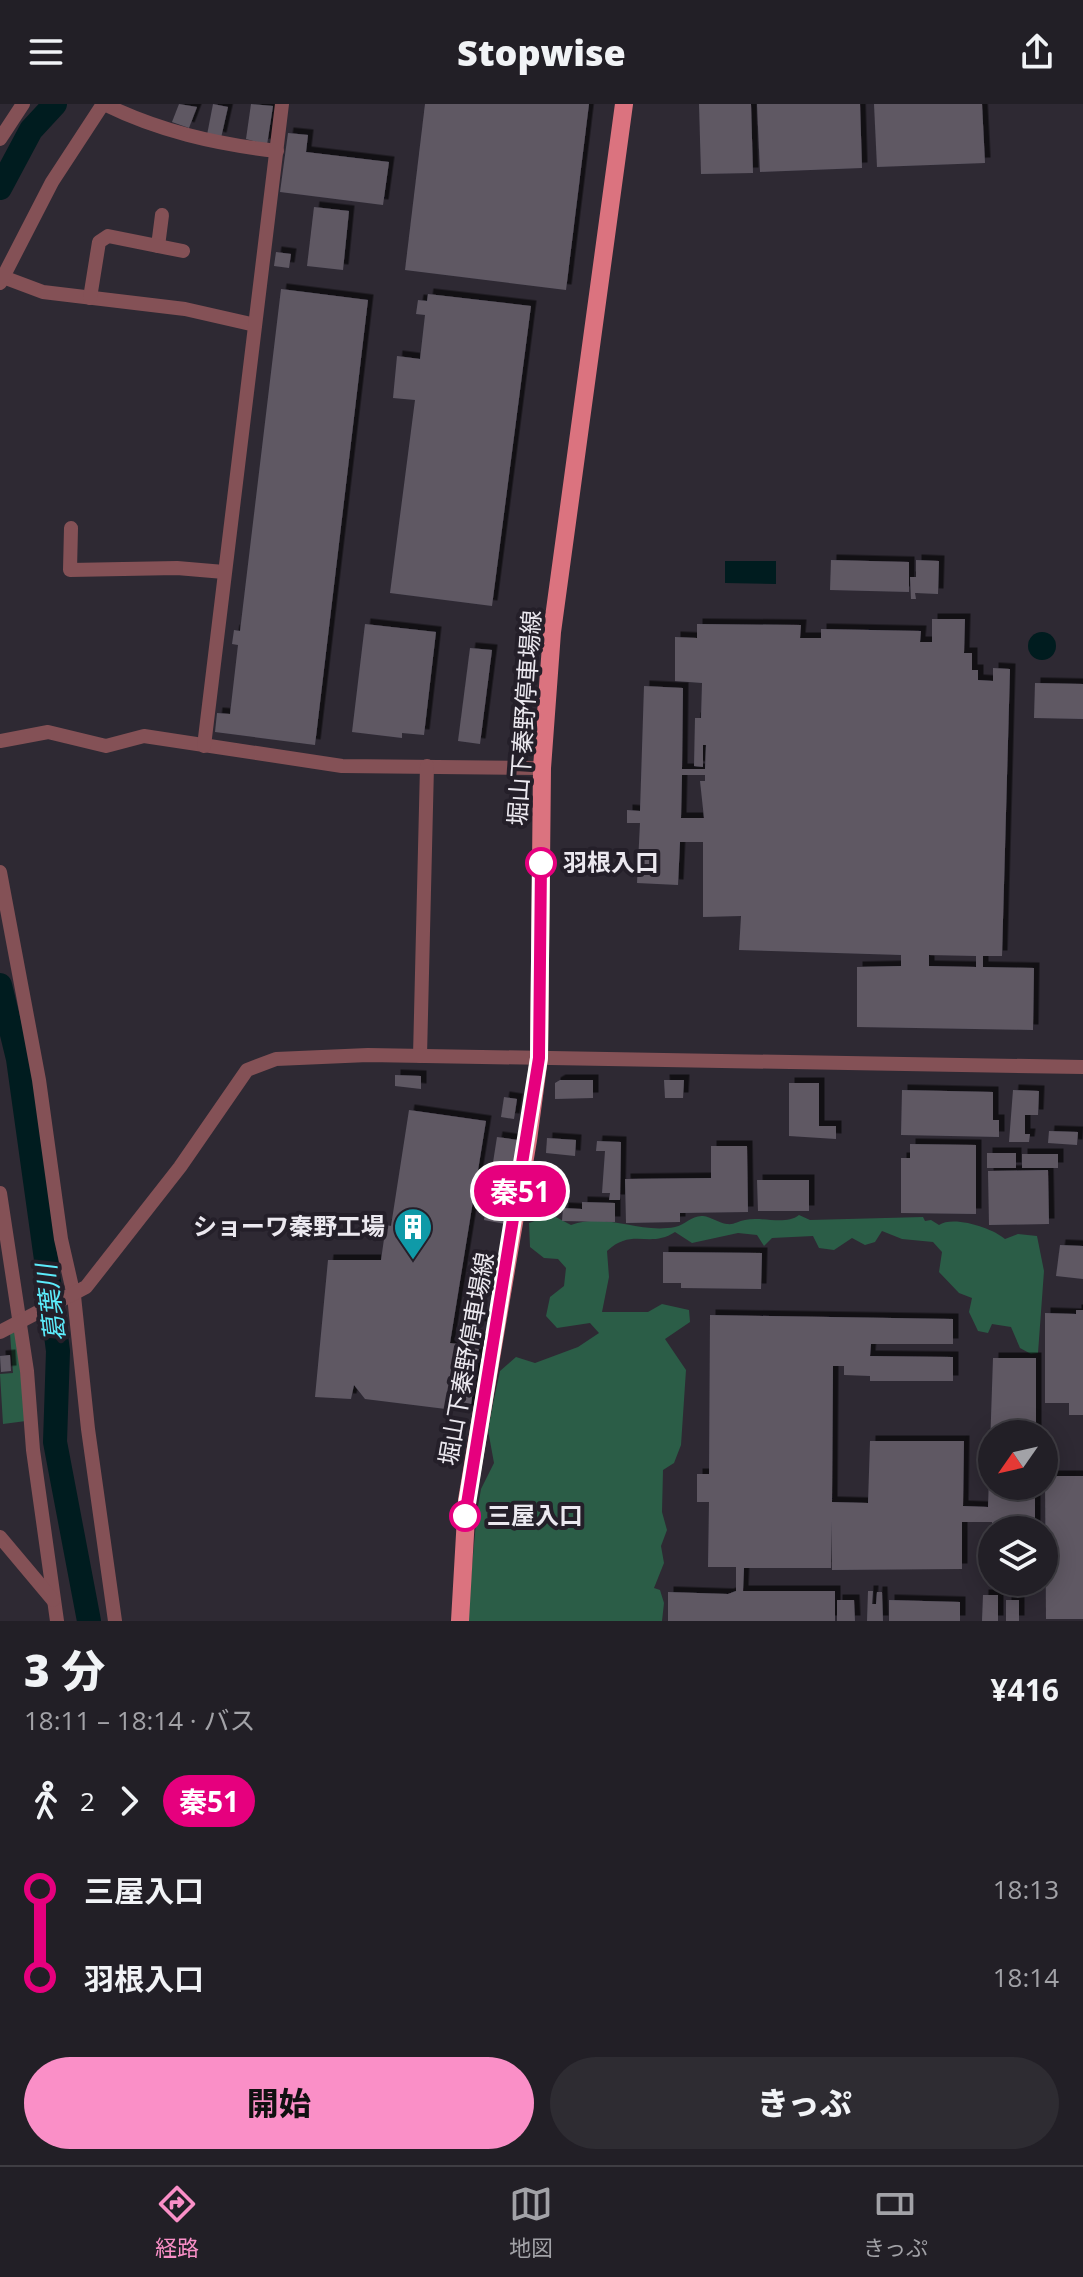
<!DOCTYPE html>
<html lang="ja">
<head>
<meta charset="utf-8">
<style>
  body { margin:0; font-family:"Open Sans","Noto Sans JP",sans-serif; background:#2e2c32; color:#f1f3f6; height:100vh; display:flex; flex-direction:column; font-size:30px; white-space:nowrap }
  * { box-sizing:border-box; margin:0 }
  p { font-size:26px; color:#a2a2a7 }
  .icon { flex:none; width:44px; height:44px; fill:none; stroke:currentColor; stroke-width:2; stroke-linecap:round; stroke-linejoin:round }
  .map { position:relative; height:1517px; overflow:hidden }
  .panel { display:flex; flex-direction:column; background:#221f26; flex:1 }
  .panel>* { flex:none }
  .badge { padding:0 16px; border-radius:26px; font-size:28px; line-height:52px }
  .needle { width:52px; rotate:236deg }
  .fabs { position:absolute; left:978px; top:1316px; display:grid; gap:16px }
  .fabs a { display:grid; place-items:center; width:80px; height:80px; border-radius:50%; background:#221f26; box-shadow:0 4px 20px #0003,0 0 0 2px #3f3d43; font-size:40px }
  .map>.badge { position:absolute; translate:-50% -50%; box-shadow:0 0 0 4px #fff }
  .legs { display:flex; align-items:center; gap:12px; height:88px; padding:0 24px; font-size:26px }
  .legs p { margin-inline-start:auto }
  .overview { display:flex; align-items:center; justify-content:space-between; height:136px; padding:0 24px }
  h1 { font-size:44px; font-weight:800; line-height:60px }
  .primary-button { display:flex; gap:16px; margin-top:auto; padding:16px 24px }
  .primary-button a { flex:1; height:92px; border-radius:48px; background:#fa8fc7; color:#111; font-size:32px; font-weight:800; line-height:92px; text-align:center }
  .primary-button a+a { background:#2e2c32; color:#f1f3f6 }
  ul { padding:0 24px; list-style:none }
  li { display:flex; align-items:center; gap:28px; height:88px; font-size:30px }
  li i { display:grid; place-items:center; width:12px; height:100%; margin:0 10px; background:currentColor }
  li i::after { content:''; width:20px; height:20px; margin:-10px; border:6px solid; border-radius:50%; background:#221f26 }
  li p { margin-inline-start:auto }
  li:first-child i { background:linear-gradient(#0000 50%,currentColor 0) }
  li:last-child i { background:linear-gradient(currentColor 50%,#0000 0) }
  header { display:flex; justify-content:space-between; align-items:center; height:104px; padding:0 24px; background:#221f26; font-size:36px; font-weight:800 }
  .dock { display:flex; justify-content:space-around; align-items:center; height:112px; border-top:2px solid #3f3d43; background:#221f26; font-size:22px; color:#a2a2a7 }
  .dock a { display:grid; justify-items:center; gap:4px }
  .dock .on { color:#fa8fc7 }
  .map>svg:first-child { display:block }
  .green { fill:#2b5d47 }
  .water { fill:#001c1f }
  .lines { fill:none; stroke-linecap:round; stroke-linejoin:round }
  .river { stroke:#001c1f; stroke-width:24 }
  .building { fill:#5e5864; fill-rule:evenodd; filter:url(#shadow) }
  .minor { stroke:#845156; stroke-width:14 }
  .major { stroke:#db737f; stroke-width:18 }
  .line-1-casing { stroke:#fff; stroke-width:18 }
  .line-1 { stroke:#e6007e; stroke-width:12 }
  .stop-1-dot { fill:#fff; stroke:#e6007e; stroke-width:4 }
  .labels { text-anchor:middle; stroke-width:8; stroke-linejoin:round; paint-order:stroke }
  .street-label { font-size:24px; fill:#ebe8ef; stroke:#241f29 }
  .stop-label { font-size:24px; font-weight:bold; fill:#ebe8ef; stroke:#241f29; text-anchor:start }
  .poi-label { font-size:24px; font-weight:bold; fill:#ebe8ef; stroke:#241f29; text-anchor:end }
  .water-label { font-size:26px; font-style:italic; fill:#5cecfb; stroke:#241f29 }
</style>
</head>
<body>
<header><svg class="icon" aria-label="menu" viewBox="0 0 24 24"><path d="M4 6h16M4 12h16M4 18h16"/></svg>Stopwise<svg class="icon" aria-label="share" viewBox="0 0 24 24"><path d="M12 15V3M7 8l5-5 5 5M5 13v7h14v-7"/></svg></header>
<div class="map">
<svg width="1083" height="1517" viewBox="0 0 1083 1517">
  <defs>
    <filter id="shadow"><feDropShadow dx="5.5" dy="-5.5" stdDeviation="0" flood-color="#0009"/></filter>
  </defs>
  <rect width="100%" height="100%" fill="#2e2933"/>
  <g class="green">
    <path d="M552 1111 571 1121C607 1108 638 1130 675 1123 685 1121 692 1111 703 1112 711 1113 719 1119 727 1120 734 1121 738 1117 745 1116 762 1112 785 1122 799 1111L810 1116 923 1113 925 1117 931 1116 939 1121C953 1111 993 1124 1005 1135L1018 1130 1037 1132 1044 1167 1038 1249 1031 1250 1020 1244 1011 1223 992 1220 988 1229 978 1227 969 1208 972 1194 959 1189 939 1168 942 1148 933 1138 902 1135 882 1127 875 1138 865 1141 852 1134 834 1146 819 1144 813 1132 772 1134 764 1142 757 1131 738 1129 692 1139 675 1128C649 1145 633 1123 607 1147L609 1173 602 1208H648L662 1200 689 1206 690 1218 665 1235 686 1266 681 1341 674 1359 663 1366 662 1408 667 1426 661 1442 664 1459 654 1484 660 1486 664 1499 662 1517H467L477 1408 481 1385 494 1359 488 1326 494 1295 500 1267 516 1253 535 1259 578 1243 599 1229 590 1219 557 1224 546 1212 550 1193 564 1182 566 1164 558 1155 544 1154 530 1143 529 1119Z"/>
    <polygon points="16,1228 26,1317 3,1320 0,1270 13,1269 10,1229"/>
  </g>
  <g class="water">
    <polygon points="725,457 776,457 776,480 725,479"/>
    <circle cx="1042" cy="542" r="14"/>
  </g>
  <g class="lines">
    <g class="river">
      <polyline points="0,84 31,26 55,0"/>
      <polyline points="0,881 18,955 49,1177 58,1247 55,1338 89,1517"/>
    </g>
  </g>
  <g class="building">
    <polygon points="179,0 197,3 189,24 172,18"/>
    <polygon points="213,0 228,3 221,34 207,31"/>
    <polygon points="251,0 273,2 267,41 246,35"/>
    <polygon points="425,0 589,0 566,186 405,166"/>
    <polygon points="699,0 751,0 753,69 701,70"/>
    <polygon points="757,0 860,0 862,64 760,68"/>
    <polygon points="874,0 982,0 985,59 877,63"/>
    <polygon points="288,29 308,31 306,48 389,58 383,101 280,88"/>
    <polygon points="314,103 349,107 343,166 307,162"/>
    <polygon points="276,148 291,150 289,164 274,162"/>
    <polygon points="281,185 368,196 315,641 215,628 217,609 230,610 238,541 232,540 234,526 240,527"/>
    <polygon points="428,190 531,202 492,502 390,489 415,296 393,294 397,252 420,255 425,211 416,210 418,196 427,197"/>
    <polygon points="831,456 909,458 909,488 830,486"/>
    <polygon points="916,456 939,457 938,490 915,489 916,495 911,495 910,473 916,473"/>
    <path d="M932 515H965L964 549H972V566H978V576L993 577V564L1010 565 1002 852H983V863L1034 864 1033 926 857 923V863L901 862V851L739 846 741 812 703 813V738H680L678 781 637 779 640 719H627V706L640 707 644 582 683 584 682 665H705L706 641H703V663L694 662 695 614H701L702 579 675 577V533L697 534V520L801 521 800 534H821V525L921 527 920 538H932ZM682 671H705V677H700L704 714H681ZM929 851 976 852V863L929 862Z"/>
    <polygon points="365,520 436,528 424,631 402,629 402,634 352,628"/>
    <polygon points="470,544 492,546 480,640 458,637"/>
    <polygon points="1035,579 1083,580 1083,615 1034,614"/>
    <polygon points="395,971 421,972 421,985 395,982"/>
    <polygon points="560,976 593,976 593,994 555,995 555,979"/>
    <polygon points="664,976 684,976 683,994 665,994"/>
    <polygon points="789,979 819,979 819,1022 836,1022 836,1035 789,1032"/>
    <polygon points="902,986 993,988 993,1016 999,1016 999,1033 901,1031"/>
    <polygon points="1013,986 1039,987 1038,1011 1025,1011 1025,1030 1030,1030 1029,1038 1009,1038"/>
    <polygon points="504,993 517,995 514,1015 501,1013"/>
    <polygon points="409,1006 486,1017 450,1239 465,1241 466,1234 480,1236 470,1308 365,1295 354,1281 351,1295 315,1293 328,1156 381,1156 386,1121 391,1122"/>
    <polygon points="1049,1027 1078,1028 1077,1041 1048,1039"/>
    <polygon points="497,1033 518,1036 505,1120 484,1116"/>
    <polygon points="547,1034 576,1036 575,1052 546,1049"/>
    <polygon points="597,1037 621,1038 620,1096 609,1096 610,1089 602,1089 605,1047 596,1047"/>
    <polygon points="910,1040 976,1041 976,1110 901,1109 901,1054 910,1054"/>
    <polygon points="711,1042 747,1042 748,1108 680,1109 680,1118 626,1119 625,1075 711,1074"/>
    <rect x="987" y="1049" width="29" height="15"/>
    <rect x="1022" y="1050" width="36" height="14"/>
    <polygon points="1048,1066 1049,1120 989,1121 988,1067"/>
    <polygon points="757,1076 809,1076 809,1107 758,1107"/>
    <polygon points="582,1098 615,1099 615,1118 562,1117 563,1104 582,1105"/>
    <polygon points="1060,1141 1083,1142 1083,1175 1056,1172"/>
    <polygon points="663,1148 762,1149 761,1185 681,1184 681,1179 663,1179"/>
    <polygon points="1076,1206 1083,1206 1083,1311 1069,1311 1069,1299 1045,1299 1045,1209 1076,1210"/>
    <polygon points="710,1211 953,1215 953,1240 871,1240 870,1252 953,1253 953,1277 870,1277 870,1272 844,1271 844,1262 833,1262 832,1398 868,1399 870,1337 964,1337 963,1402 988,1403 993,1254 1036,1254 1036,1330 992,1330 992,1382 1035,1382 1035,1426 992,1426 992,1418 962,1418 962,1465 832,1466 831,1417 831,1464 744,1464 743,1487 835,1487 835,1517 668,1517 668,1488 728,1490 736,1487 736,1463 708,1463 709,1398 697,1398 697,1370 709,1370"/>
    <polygon points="468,1212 483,1214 482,1223 476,1222 475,1229 467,1228"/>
    <polygon points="10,1251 11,1267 1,1268 0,1252"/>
    <polygon points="1045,1372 1083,1372 1083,1515 1046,1515"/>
    <polygon points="868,1487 873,1487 872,1500 876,1500 877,1488 882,1488 883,1517 867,1517"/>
    <polygon points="983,1491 998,1491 998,1517 982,1517"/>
    <polygon points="837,1496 854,1496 855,1517 837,1517"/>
    <polygon points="889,1496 960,1498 960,1517 889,1517"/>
    <rect x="1006" y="1496" width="13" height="21"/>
  </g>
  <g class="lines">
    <g class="minor">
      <path d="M104 0C159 27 215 40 277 47"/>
      <polyline points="0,35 23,0"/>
      <polyline points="158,142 162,111"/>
      <polyline points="3,173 43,188 185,205 255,221"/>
      <polyline points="0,179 52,78 103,0"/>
      <polyline points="90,194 99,138 108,132 183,147"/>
      <polyline points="71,424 70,466 177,464 224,468"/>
      <polyline points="0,637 48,628 106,642 144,632 342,662 542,664"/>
      <polyline points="204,642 282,0"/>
      <polyline points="0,768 39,976 61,1135 74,1192 88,1325 115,1517"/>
      <polyline points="420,952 427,662"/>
      <polyline points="0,1089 27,1267 33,1346 57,1517"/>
      <polyline points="0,1228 86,1183 180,1063 247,966 276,955 368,951 1083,963"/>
      <polyline points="0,1433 53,1496"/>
    </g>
    <polyline class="major" points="460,1517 467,1396 528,1036 539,954 542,664 552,528 624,0"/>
  </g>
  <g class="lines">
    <g class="line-1-casing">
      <polyline id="line-1" points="465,1412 539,954 541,759"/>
    </g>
    <use href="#line-1" class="line-1"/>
  </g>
  <defs>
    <g id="building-pin" transform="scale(2)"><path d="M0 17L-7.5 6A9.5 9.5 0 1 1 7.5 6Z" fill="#0f9aa8" stroke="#241f29"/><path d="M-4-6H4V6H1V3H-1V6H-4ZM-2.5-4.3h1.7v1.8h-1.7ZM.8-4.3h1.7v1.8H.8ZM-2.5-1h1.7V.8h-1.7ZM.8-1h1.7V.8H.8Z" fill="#fff"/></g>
  </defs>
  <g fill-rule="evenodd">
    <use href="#building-pin" x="413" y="1123"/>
  </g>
  <g class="stop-1-dot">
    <circle cx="541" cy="759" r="14"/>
    <circle cx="465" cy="1412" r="14"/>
  </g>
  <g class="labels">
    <g class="street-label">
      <text transform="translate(525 614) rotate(-86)" y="8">堀山下秦野停車場線</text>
      <text transform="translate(467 1255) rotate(-80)" y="8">堀山下秦野停車場線</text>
    </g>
    <g class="stop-label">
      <text x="563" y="767">羽根入口</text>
      <text x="487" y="1420">三屋入口</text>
    </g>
    <g class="poi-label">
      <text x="385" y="1131">ショーワ秦野工場</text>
    </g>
    <g class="water-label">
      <text transform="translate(51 1199) rotate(-97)" y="9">葛葉川</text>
    </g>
  </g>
</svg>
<div class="fabs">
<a><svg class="needle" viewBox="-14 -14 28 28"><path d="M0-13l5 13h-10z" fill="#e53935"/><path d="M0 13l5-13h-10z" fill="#a2a2a7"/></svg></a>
<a><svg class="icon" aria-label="layers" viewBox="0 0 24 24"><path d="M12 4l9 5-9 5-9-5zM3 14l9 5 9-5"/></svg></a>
</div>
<b class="badge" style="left:520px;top:1087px;background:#e6007e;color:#fff">秦51</b>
</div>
<section class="panel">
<div class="overview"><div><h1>3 分</h1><p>18:11 – 18:14 · バス</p></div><b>¥416</b></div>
<div class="legs"><svg class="icon" aria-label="walk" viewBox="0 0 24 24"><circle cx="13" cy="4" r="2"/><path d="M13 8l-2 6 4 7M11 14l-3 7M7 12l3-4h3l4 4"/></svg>2<svg class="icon" aria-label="forward" viewBox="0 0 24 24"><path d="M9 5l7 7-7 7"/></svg><b class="badge" style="background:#e6007e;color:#fff">秦51</b></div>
<ul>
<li><i style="color:#e6007e"></i><b>三屋入口</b><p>18:13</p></li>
<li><i style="color:#e6007e"></i><b>羽根入口</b><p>18:14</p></li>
</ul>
<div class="primary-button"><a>開始</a><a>きっぷ</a></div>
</section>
<nav class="dock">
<a class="on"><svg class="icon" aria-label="directions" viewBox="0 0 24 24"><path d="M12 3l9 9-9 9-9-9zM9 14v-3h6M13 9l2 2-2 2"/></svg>経路</a>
<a><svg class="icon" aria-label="map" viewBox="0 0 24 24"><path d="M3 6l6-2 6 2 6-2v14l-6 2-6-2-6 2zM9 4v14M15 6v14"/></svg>地図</a>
<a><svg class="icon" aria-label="tickets" viewBox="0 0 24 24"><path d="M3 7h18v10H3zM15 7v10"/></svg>きっぷ</a>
</nav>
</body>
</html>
